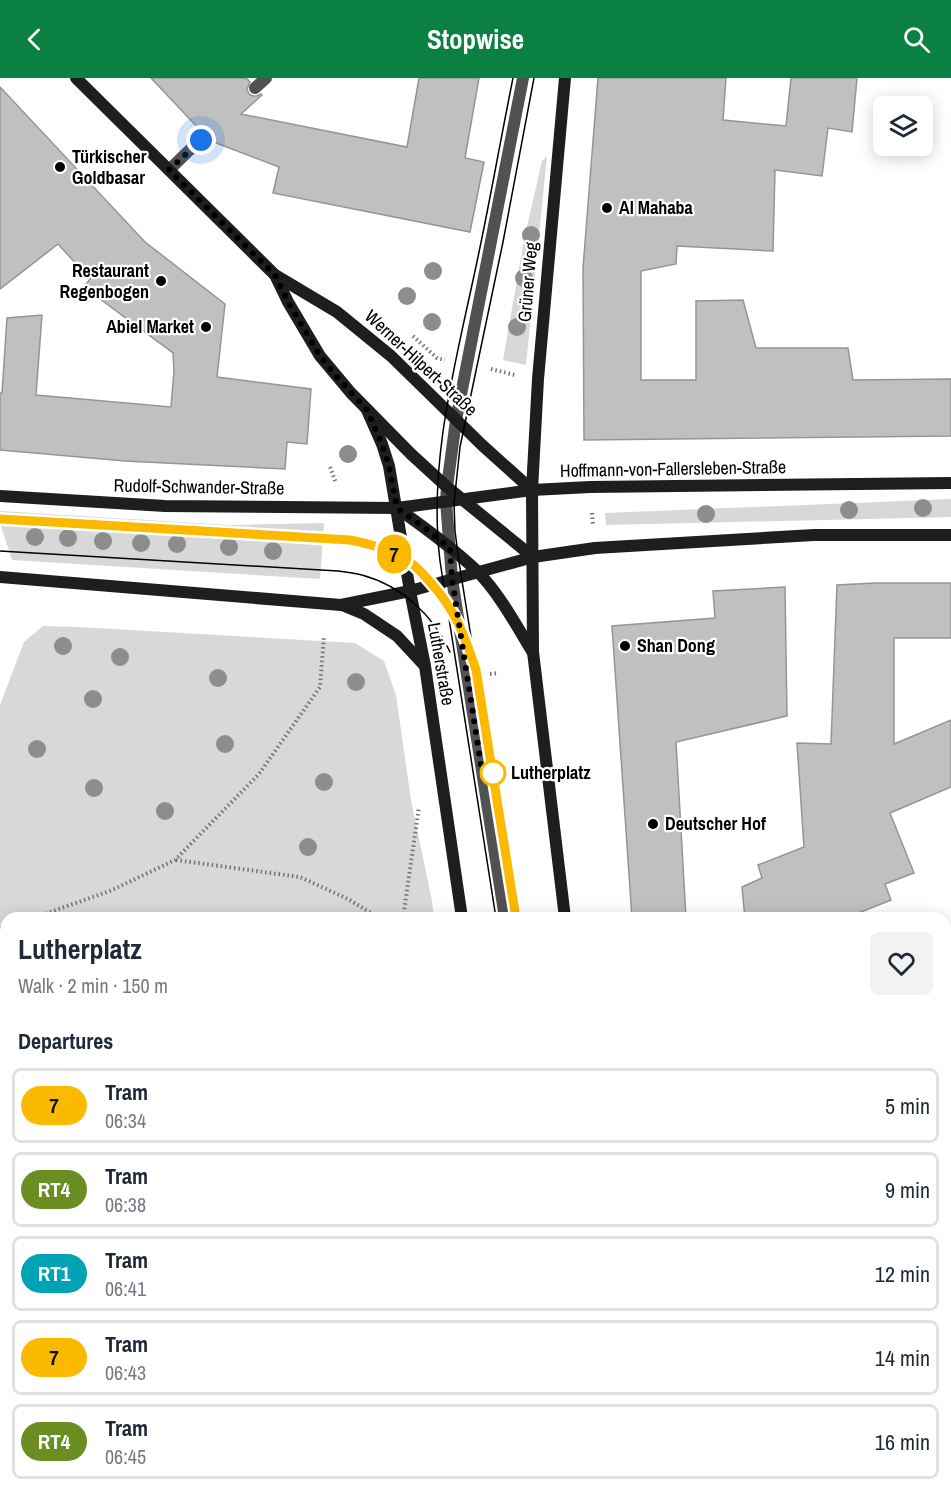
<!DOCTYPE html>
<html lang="en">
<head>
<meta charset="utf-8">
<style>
  body { margin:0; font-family:"Archivo Narrow",sans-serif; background:#f2f2f3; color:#1f2937; height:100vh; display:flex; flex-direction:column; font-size:22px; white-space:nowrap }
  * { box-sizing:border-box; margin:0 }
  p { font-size:20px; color:#747a83 }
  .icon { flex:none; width:33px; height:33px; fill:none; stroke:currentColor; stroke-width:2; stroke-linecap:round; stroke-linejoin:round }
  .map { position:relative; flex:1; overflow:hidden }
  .drawer { position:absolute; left:0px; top:834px; width:951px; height:588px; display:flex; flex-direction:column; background:#fff; border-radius:18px 18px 0 0; box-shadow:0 3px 15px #0003 }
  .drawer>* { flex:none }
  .badge { padding:0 12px; border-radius:20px; font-size:21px; line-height:39px }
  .fabs { position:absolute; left:873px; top:18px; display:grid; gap:12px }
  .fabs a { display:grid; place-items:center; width:60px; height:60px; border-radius:9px; background:#fff; box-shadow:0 3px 15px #0003; font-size:30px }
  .you { position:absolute; width:30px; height:30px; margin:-15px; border:4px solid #fff; border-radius:50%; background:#1a73e8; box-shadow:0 0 0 9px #1a73e833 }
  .map>.badge { position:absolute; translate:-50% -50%; box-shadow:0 0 0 3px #fff }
  h2 { padding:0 18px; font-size:22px; line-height:54px }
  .round { display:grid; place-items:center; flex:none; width:63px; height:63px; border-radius:9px; background:#f2f2f3 }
  .headline { display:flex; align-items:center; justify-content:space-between; height:102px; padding:0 18px }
  h1 { font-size:28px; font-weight:800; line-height:45px }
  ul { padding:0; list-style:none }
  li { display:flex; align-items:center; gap:18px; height:75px; margin:0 12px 9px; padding:0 6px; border:3px solid #e0e1e3; border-radius:9px }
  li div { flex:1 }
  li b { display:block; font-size:22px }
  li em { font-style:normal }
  li .badge { min-width:66px; font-weight:700; text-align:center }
  header { display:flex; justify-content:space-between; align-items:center; height:78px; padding:0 18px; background:#0b8043; color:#fff; font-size:27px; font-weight:800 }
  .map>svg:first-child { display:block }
  .green { fill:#d8d8d8 }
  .building { fill:#c0c0c0; stroke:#959595; stroke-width:1.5 }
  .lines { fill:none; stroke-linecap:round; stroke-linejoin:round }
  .path { stroke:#737373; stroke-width:4; stroke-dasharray:1.5 3; stroke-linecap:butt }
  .lane { stroke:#515151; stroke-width:12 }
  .street { stroke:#515151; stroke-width:12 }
  .secondary { stroke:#1e1e1e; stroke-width:12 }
  .tram { stroke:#000; stroke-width:1.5 }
  .tree { fill:#8d8d8d }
  .line-casing { stroke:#fff; stroke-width:14 }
  .line { stroke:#fbba00; stroke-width:9 }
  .walk { stroke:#000; stroke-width:6; stroke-dasharray:0 10.8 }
  .poi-dot { fill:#000; stroke:#fff; stroke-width:2 }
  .stop-dot { fill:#fff; stroke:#fbba00; stroke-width:3 }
  .labels { text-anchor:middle; stroke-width:4.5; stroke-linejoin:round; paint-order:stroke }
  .poi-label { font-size:18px; font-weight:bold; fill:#000; stroke:#fff; text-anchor:start }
  .street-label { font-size:18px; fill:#000; stroke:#fff }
  .stop-label { font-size:18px; font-weight:bold; fill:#000; stroke:#fff; text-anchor:start }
</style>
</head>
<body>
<header><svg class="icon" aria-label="back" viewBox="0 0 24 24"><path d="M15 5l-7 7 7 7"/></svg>Stopwise<svg class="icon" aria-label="search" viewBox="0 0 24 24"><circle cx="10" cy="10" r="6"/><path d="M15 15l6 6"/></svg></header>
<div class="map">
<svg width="951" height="1422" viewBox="0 0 951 1422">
  <rect width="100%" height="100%" fill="#fff"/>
  <g class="green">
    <polygon points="547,78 526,287 503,282 524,162 542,83"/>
    <polygon points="951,421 951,439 606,447 605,435"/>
    <polygon points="0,433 229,447 324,445 320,501 12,482 0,445"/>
    <polygon points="43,548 78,549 355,565 384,583 396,617 411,722 432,823 434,840 6,840 6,1378 0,1379 0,627 24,564"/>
  </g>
  <g class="building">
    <polygon points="151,0 246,0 250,4 247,11 249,16 253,18 257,18 261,16 262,17 241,36 407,69 419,0 479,0 465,80 484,84 470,154 273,115 279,89 211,63 213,59 211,52 207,49 199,51"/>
    <polygon points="598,0 726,0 723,42 786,48 791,0 857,0 852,54 828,50 822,98 775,92 773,173 677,168 676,186 641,193 641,302 696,302 696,223 743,222 756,270 848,270 853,302 951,301 951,358 584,362 583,190"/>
    <polygon points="0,9 145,164 225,226 217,299 311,311 307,366 287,364 285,391 125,383 0,372 0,315 2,315 7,240 42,237 36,317 171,329 174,293 173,275 84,209 90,201 58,166 0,211"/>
    <polygon points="875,505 951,505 951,560 894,560 894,666 951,642 951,709 890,735 914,795 885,806 891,822 846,840 745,840 742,809 762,800 758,787 804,769 797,665 831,666 837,507"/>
    <polygon points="785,509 787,638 676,664 686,840 632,840 612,548 715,540 713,513"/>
  </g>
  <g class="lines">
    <g class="path">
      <polyline points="413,258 437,280 445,282"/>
      <polyline points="491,291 515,297"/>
      <polyline points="330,389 336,405"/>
      <polyline points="592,435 593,447"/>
      <polyline points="490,596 499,595"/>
      <polyline points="176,782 300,799 348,821 379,840"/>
      <polyline points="33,840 110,813 175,782 259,696 320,609 324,558"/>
      <polyline points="403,840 419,729"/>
      <polyline points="0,850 6,849"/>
      <polyline points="0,1287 6,1279"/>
    </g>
    <g class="lane">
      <polyline points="255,10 266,0"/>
      <polyline points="169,92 205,57"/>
      <polyline points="505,840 452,501 446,423 447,409 456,342 523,0"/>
      <polyline points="487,1416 496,1422"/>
      <polyline points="501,1416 531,1422"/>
      <polyline points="574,1416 575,1422"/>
      <polyline points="388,1422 417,1416"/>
    </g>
    <g class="street">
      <polyline points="945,1142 951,1146"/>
      <polyline points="945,1308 951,1308"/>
      <polyline points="0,1421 92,1422"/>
      <polyline points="144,1422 181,1416"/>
    </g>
    <g class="secondary">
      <polyline points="76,0 275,197 337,234 391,278 482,367 532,412"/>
      <polyline points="565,0 538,301 532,412 533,574 565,840"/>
      <polyline points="275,197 288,224 320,278 351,315 411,376 447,409 533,479"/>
      <polyline points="367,332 382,366 389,388 410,513 425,588 462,840"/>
      <polyline points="0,418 165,428 397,430 532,412 590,409 951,405"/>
      <path d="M397 430C424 449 453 470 477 493 499 515 516 547 532 573"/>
      <polyline points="0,499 341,527 410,513 533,479 595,470 814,457 951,457"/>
      <polyline points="342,527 364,536 397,558 424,587"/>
      <polyline points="526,1416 527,1422"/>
      <polyline points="615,1416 616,1422"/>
    </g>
    <g class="tram">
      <path d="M0 441 350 462C371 466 393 472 411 485 425 495 436 510 446 523"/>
      <path d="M0 473 338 493C346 494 354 495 362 497 402 508 433 537 450 574"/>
      <path d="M496 840 440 483C428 386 455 287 475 193 489 129 500 64 513 0"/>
      <polyline points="516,840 459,484 455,453 454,425 460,369 503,164 534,0"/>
      <polyline points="563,1416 564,1422"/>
      <polyline points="583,1416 584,1422"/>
    </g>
  </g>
  <g class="tree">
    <circle cx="531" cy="157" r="9"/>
    <circle cx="433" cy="193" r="9"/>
    <circle cx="524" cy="200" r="9"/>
    <circle cx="407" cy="218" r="9"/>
    <circle cx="432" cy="244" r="9"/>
    <circle cx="517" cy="249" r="9"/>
    <circle cx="348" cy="376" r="9"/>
    <circle cx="923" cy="430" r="9"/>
    <circle cx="849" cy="432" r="9"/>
    <circle cx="706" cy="436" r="9"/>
    <circle cx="35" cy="459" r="9"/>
    <circle cx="68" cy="460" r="9"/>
    <circle cx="103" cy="463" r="9"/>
    <circle cx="141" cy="465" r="9"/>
    <circle cx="177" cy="466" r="9"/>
    <circle cx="229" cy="469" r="9"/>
    <circle cx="273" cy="473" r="9"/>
    <circle cx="63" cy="568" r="9"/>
    <circle cx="120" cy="579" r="9"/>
    <circle cx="218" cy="600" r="9"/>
    <circle cx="356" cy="604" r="9"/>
    <circle cx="93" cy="621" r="9"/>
    <circle cx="225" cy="666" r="9"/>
    <circle cx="37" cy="671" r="9"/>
    <circle cx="324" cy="704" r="9"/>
    <circle cx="94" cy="710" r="9"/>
    <circle cx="165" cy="733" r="9"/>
    <circle cx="308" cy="769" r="9"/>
  </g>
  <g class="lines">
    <g class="line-casing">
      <path id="line" d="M0 441 350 462C371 466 393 472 411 485 418 490 425 498 431 505 456 533 464 556 476 592L516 840"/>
    </g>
    <use href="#line" class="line"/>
    <polyline class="walk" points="201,62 169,92 275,197 288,224 320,278 336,298 367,332 382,366 389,388 397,430 429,453 450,470 452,501 483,700 493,695"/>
  </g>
  <g class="poi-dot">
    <circle cx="60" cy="89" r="6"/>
    <circle cx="607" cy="130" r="6"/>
    <circle cx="161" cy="203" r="6"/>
    <circle cx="206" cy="249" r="6"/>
    <circle cx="625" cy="568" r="6"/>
    <circle cx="653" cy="746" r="6"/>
  </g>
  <circle class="stop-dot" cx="493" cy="695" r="12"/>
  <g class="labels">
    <g class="poi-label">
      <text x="72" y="85">Türkischer<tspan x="72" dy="21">Goldbasar</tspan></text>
      <text x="619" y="136">Al Mahaba</text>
      <text x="149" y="199" text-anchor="end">Restaurant<tspan x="149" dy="21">Regenbogen</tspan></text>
      <text x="194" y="255" text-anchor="end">Abiel Market</text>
      <text x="637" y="574">Shan Dong</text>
      <text x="665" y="752">Deutscher Hof</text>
    </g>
    <g class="street-label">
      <text transform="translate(528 204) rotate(-85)" y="6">Grüner Weg</text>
      <text transform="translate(421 285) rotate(43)" y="6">Werner-Hilpert-Straße</text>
      <text transform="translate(673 391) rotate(-1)" y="6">Hoffmann-von-Fallersleben-Straße</text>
      <text transform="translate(199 409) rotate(1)" y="6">Rudolf-Schwander-Straße</text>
      <text transform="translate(441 586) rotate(80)" y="6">Lutherstraße</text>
    </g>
    <g class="stop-label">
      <text x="511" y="701">Lutherplatz</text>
    </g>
  </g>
</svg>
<div class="fabs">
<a><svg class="icon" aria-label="layers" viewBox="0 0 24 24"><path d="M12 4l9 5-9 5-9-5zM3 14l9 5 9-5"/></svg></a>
</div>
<div class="you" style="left:201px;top:62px"></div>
<b class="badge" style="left:394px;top:476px;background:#fbba00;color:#111">7</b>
<section class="drawer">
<div class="headline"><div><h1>Lutherplatz</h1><p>Walk · 2 min · 150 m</p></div><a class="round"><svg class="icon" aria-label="heart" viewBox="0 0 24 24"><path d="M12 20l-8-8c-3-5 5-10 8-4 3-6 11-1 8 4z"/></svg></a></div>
<h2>Departures</h2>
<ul>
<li><span class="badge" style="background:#fbba00;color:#111">7</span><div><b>Tram</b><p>06:34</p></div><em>5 min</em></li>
<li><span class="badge" style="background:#6b8e23;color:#fff">RT4</span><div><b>Tram</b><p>06:38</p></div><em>9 min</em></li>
<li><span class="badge" style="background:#00a3b4;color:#fff">RT1</span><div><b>Tram</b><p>06:41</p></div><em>12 min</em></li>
<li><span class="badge" style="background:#fbba00;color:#111">7</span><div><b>Tram</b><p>06:43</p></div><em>14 min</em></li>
<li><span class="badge" style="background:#6b8e23;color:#fff">RT4</span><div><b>Tram</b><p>06:45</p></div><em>16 min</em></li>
</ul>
</section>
</div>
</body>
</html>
